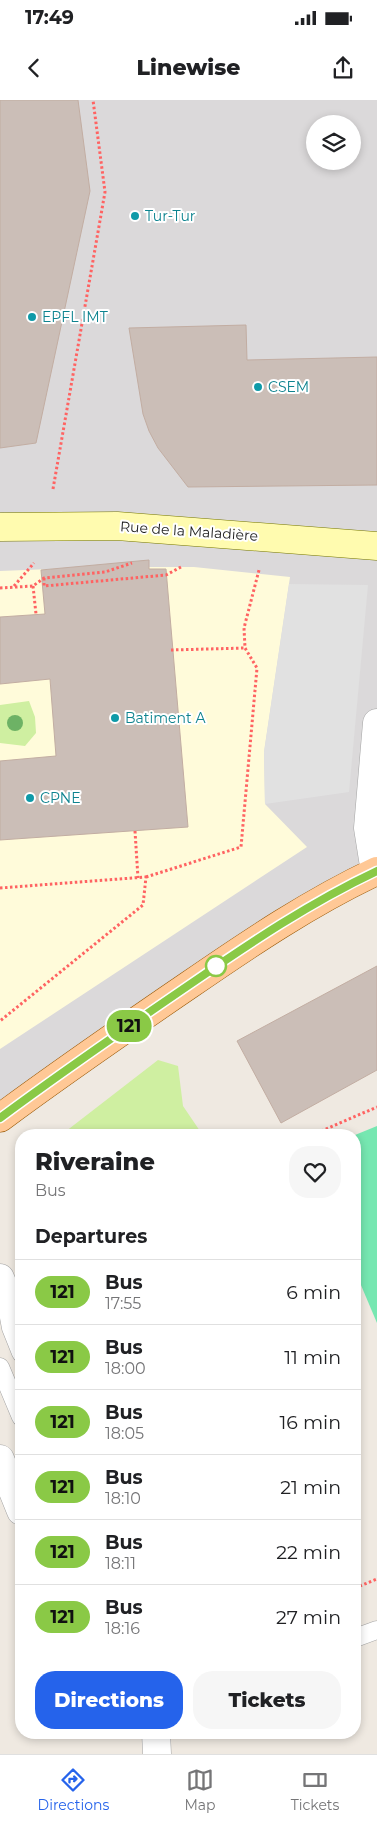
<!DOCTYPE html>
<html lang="en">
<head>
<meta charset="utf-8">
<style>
  body { margin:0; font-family:Montserrat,sans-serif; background:#f6f6f6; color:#202124; height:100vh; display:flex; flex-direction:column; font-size:19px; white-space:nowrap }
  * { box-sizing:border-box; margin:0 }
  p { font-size:16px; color:#757577 }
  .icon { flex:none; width:28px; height:28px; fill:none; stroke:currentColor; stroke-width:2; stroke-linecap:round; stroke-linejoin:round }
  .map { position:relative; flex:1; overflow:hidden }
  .drawer { position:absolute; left:15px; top:1029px; width:346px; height:610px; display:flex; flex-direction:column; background:#fff; border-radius:20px; box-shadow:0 2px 8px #0003 }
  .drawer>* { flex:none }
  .badge { padding:0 10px; border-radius:16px; font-size:18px; line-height:32px }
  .buttons { position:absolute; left:306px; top:15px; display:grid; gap:10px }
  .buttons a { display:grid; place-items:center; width:55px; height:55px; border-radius:50%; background:#fff; box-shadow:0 2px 8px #0003; font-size:25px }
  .map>.badge { position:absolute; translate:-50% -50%; box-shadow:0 0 0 2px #fff }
  h2 { padding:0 20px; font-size:19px; line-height:45px }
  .round { display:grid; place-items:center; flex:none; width:52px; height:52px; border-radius:20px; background:#f6f6f6 }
  .summary { display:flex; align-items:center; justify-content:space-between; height:85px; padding:0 20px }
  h1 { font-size:24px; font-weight:800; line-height:38px }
  .cta { display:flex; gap:10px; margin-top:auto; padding:10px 20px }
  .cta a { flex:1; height:58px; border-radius:20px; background:#2563eb; color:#fff; font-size:20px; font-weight:800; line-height:58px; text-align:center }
  .cta a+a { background:#f6f6f6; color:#202124 }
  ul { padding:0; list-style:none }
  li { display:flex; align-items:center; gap:15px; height:65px; padding:0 20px; border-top:1px solid #e0e0e0 }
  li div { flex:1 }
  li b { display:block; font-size:19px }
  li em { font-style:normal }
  li .badge { min-width:55px; font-weight:700; text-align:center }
  .status { display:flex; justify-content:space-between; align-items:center; height:35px; padding:0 25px; background:#fff; direction:ltr }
  .status svg { height:14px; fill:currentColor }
  header { display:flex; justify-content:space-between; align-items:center; height:65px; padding:0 20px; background:#fff; font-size:22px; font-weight:800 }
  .menu { display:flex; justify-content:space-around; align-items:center; height:70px; border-top:1px solid #e0e0e0; background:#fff; font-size:14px; color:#757577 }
  .menu a { display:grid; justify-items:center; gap:2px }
  .menu .selected { color:#2563eb }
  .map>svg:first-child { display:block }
  .residential { fill:#dbd9da; fill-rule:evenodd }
  .education { fill:#fffbda }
  .grass { fill:#cfefa1 }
  .pitch { fill:#76e7b1 }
  .parking { fill:#e1e1e1 }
  .building { fill:#cbbeb7; stroke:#c2ada2 }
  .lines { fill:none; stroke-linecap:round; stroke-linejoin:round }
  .lane-casing { stroke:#a4a4a4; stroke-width:19 }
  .street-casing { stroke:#a4a4a4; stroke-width:29 }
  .secondary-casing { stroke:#767700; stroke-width:29 }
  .primary-casing { stroke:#955500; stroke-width:29 }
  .path { stroke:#ff6362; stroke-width:3; stroke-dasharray:2.5 2.5; stroke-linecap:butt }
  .lane { stroke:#fff; stroke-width:18 }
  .street { stroke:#fff; stroke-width:28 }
  .secondary { stroke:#fffbaf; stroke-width:28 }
  .primary { stroke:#ffc896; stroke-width:28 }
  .tree { fill:#6db265 }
  .line-casing { stroke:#fff; stroke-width:11 }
  .line { stroke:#8ac946; stroke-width:8 }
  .culture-dot { fill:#0f9aa8; stroke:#fff; stroke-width:2 }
  .stop-dot { fill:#fff; stroke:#8ac946; stroke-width:2.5 }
  .labels { text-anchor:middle; stroke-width:4; stroke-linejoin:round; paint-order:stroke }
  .culture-label { font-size:14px; fill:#0d838f; stroke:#fff; text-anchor:start }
  .street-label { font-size:14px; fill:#1d1d1d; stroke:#fff }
</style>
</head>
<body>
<div class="status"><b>17:49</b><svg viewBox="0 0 49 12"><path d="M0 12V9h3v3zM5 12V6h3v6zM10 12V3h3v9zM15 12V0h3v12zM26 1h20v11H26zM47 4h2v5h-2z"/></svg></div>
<header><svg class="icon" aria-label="back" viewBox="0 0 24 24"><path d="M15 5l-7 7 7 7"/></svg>Linewise<svg class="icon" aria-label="share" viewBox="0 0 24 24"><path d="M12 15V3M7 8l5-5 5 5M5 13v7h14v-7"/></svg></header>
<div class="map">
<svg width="377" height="1654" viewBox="0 0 377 1654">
  <rect width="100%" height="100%" fill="#efe9e1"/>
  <path class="residential" d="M0 0H377V771L0 1018ZM315 24H352V61H315Z"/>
  <polygon class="education" points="102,467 194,467 290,477 264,652 265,704 307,747 0,949 0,471"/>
  <g class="grass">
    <polygon points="29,601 35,617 36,633 25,646 0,643 0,605"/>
    <polygon points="158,960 178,966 183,1006 202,1034 61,1035"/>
  </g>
  <polygon class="pitch" points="377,1026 377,1223 355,1171 355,1035"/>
  <polygon class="parking" points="289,484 368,485 349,692 265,704 264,652"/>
  <g class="building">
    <polygon points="0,0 78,0 90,91 36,343 0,348"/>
    <polygon points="246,225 247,260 377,257 377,385 188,387 158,348 149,331 143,314 129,228"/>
    <polygon points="149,460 149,469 166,469 188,727 0,740 0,661 56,656 50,579 0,584 0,517 45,514 41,470"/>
    <polygon points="377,866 377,970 281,1023 237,941"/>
  </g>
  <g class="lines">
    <g class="lane-casing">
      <g id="lane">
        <polyline points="3,1186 11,1228 21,1253"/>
        <polyline points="0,1267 21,1317"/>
        <polyline points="355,1538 377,1530"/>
      </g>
    </g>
    <g class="street-casing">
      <g id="street">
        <polyline points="375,772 368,728 377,623"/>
        <polyline points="0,1178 3,1185 21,1205"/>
        <polyline points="0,1359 21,1411"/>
        <polyline points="156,1632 157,1654"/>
      </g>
    </g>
    <g class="secondary-casing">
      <polyline id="secondary" points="0,427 117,426 377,446"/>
    </g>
    <g class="primary-casing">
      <path id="primary" d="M0 1018C62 972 126 928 189 885 250 843 311 802 377 771"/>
    </g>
    <g class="path">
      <polyline points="53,389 105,92 93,0"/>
      <polyline points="44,478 44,486 166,475 181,467"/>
      <polyline points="14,486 34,463"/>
      <polyline points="33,486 36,514"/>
      <polyline points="0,488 33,486 44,478 105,472 132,463"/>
      <polyline points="171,550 245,548"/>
      <polyline points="135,731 138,778"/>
      <polyline points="146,777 241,747 257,568 245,548 244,528 259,470"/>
      <polyline points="0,788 146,777 143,805 0,921"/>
      <polyline points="312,1035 377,1007"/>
      <polyline points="355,1488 377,1479"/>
    </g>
    <use href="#lane" class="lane"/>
    <use href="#street" class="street"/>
    <use href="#secondary" class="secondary"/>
    <use href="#primary" class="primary"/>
  </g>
  <circle class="tree" cx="15" cy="623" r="8"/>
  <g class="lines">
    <g class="line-casing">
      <path id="line" d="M0 1018C62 972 126 928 189 885 250 843 311 802 377 771"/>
    </g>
    <use href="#line" class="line"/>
  </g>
  <g class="culture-dot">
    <circle cx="135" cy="116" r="5"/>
    <circle cx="32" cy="217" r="5"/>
    <circle cx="258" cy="287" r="5"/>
    <circle cx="115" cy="618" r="5"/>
    <circle cx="30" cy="698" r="5"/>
  </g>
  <circle class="stop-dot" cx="216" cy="866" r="10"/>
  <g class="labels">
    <g class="culture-label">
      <text x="145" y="121">Tur-Tur</text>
      <text x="42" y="222">EPFL IMT</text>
      <text x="268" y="292">CSEM</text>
      <text x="125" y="623">Batiment A</text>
      <text x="40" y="703">CPNE</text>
    </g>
    <g class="street-label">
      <text transform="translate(189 431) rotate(4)" y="5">Rue de la Maladière</text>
    </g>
  </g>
</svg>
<div class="buttons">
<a><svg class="icon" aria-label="layers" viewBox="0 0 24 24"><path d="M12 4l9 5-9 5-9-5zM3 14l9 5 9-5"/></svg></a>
</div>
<b class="badge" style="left:129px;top:926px;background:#8ac946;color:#111">121</b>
<section class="drawer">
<div class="summary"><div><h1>Riveraine</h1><p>Bus</p></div><a class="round"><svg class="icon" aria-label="heart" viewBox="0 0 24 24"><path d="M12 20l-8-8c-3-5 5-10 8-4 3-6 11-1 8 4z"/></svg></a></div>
<h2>Departures</h2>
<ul>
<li><span class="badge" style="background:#8ac946;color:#111">121</span><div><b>Bus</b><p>17:55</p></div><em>6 min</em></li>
<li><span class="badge" style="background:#8ac946;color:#111">121</span><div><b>Bus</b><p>18:00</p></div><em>11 min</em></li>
<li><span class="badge" style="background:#8ac946;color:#111">121</span><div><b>Bus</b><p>18:05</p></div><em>16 min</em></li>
<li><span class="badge" style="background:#8ac946;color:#111">121</span><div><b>Bus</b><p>18:10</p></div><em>21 min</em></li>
<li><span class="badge" style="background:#8ac946;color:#111">121</span><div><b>Bus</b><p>18:11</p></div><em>22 min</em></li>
<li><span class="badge" style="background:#8ac946;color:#111">121</span><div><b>Bus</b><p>18:16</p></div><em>27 min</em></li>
</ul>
<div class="cta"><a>Directions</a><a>Tickets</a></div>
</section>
</div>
<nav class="menu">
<a class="selected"><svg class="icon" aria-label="directions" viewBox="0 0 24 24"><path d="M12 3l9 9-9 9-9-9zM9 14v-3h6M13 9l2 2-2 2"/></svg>Directions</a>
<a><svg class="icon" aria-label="map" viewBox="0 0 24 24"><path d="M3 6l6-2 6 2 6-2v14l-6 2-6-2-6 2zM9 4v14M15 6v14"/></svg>Map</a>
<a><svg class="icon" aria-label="tickets" viewBox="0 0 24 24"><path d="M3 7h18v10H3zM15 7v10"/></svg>Tickets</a>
</nav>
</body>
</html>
